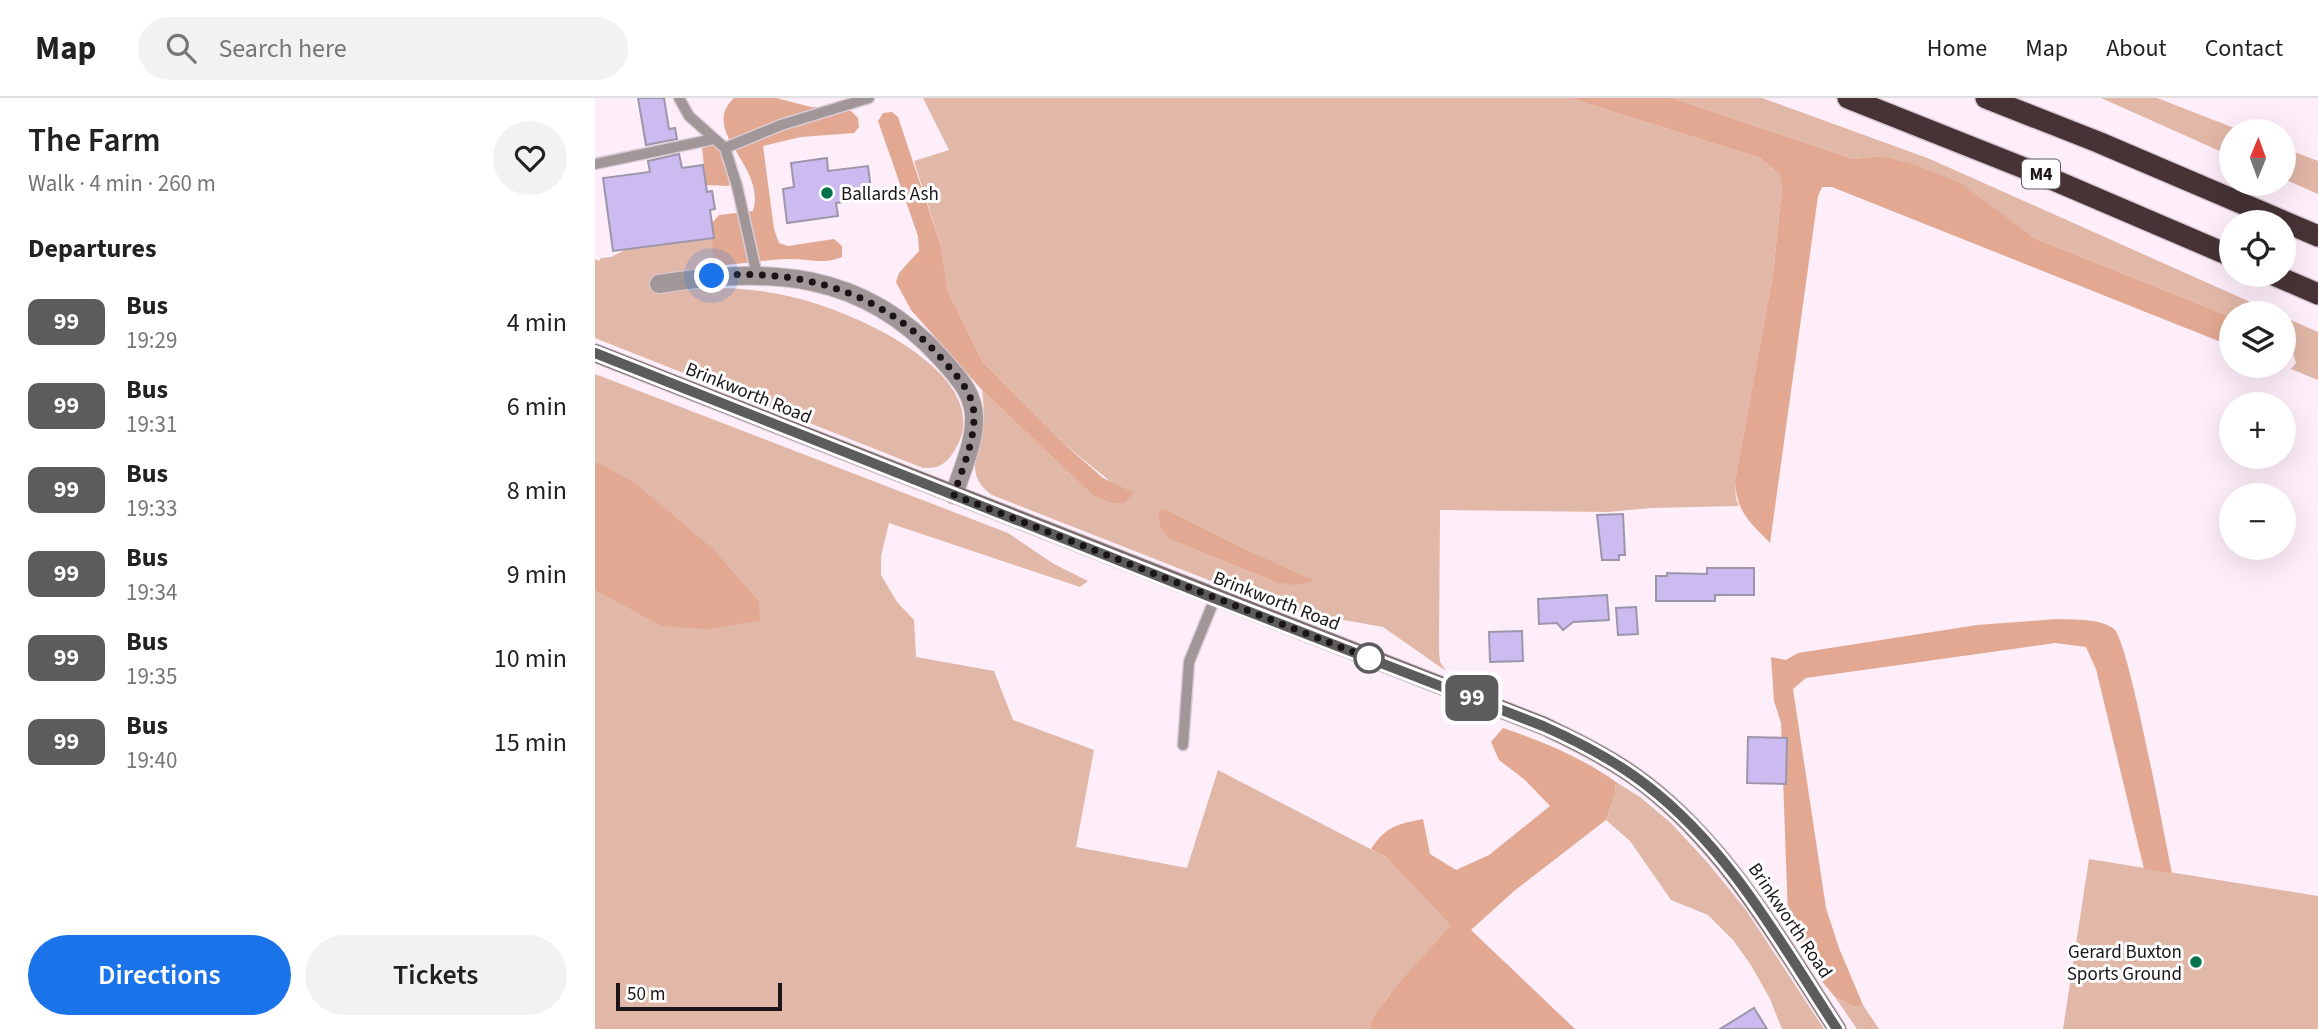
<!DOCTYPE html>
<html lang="en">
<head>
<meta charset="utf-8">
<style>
  body { margin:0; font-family:"Source Sans 3",sans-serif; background:#f2f2f2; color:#222; height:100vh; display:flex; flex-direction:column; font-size:26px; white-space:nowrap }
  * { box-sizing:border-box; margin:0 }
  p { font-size:23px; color:#767676 }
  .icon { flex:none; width:38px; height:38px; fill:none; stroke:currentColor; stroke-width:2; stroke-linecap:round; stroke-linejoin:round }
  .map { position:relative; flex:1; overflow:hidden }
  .details { display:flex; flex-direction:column; background:#fff; width:595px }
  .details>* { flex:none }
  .badge { padding:0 14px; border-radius:10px; font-size:24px; line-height:46px }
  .needle { width:46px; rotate:1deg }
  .buttons { position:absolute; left:1624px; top:21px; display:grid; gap:14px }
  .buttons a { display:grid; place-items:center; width:77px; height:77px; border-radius:50%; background:#fff; box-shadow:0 7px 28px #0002; font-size:35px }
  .scale { position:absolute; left:21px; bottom:18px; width:166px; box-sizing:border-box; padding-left:7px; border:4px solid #1b1419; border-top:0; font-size:19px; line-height:24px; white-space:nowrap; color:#1b1419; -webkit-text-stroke:5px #fff; paint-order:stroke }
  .you { position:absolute; width:35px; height:35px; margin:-18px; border:5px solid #fff; border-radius:50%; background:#1a73e8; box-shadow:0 0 0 10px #1a73e833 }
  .map>.badge { position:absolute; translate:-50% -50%; box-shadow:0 0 0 4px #fff }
  h2 { padding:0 28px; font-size:26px; line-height:63px }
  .round { display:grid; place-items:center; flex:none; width:74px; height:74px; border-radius:37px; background:#f2f2f2 }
  .head { display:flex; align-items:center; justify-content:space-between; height:119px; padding:0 28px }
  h1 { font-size:33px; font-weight:600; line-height:52px }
  .primary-button { display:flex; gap:14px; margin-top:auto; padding:14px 28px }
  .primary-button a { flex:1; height:80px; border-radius:42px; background:#1a73e8; color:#fff; font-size:28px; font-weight:600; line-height:80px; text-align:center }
  .primary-button a+a { background:#f2f2f2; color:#222 }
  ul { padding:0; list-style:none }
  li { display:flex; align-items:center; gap:21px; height:84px; padding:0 28px }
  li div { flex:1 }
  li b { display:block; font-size:26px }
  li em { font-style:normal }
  li .badge { min-width:77px; font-weight:700; text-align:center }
  header { display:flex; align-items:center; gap:42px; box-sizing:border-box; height:98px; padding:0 35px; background:#fff; border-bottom:2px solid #e0e0e0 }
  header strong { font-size:33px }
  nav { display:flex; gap:38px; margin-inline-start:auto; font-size:24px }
  .search { width:490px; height:63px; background:#f2f2f2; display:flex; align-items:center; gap:18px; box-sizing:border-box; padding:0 24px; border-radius:38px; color:#767676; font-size:26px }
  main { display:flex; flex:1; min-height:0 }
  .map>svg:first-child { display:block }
  .green { fill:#e1b7a7; fill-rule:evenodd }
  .forest { fill:#e2a891 }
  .building { fill:#ccbbf0; stroke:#9c96aa; stroke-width:2 }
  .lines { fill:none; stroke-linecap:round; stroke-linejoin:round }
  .service-casing { stroke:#dacbd6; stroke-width:13 }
  .minor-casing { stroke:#dacbd6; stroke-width:20 }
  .secondary-casing { stroke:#dacbd6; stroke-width:20 }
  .motorway-casing { stroke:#dacbd6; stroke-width:24 }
  .service { stroke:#a29798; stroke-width:10 }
  .minor { stroke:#a29798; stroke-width:18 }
  .secondary { stroke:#7b6b6d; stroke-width:18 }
  .motorway { stroke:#473336; stroke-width:21 }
  .line-casing { stroke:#fff; stroke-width:16 }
  .line { stroke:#5c5c5d; stroke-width:10 }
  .walk { stroke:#1b1419; stroke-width:7; stroke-dasharray:0 12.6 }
  .poi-dot { fill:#02724c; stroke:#fff; stroke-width:2.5 }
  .stop-dot { fill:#fff; stroke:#5c5c5d; stroke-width:3.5 }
  .labels { text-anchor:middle; stroke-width:6; stroke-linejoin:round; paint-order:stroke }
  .shield { fill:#fff; stroke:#5f5a5e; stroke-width:2 }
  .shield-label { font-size:18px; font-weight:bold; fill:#1b1419 }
  .poi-label { font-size:19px; fill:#1b1419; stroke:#fff; text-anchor:start }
  .street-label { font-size:19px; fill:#1b1419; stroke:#fff }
</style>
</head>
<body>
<header>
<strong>Map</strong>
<div class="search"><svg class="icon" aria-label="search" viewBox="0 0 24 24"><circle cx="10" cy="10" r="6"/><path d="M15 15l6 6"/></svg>Search here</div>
<nav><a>Home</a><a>Map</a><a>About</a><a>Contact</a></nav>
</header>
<main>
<section class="details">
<div class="head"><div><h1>The Farm</h1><p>Walk · 4 min · 260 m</p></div><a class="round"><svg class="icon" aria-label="heart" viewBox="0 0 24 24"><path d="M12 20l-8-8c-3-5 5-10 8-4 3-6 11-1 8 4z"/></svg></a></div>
<h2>Departures</h2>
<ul>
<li><span class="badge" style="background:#5c5c5d;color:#fff">99</span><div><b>Bus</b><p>19:29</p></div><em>4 min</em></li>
<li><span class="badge" style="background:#5c5c5d;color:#fff">99</span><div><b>Bus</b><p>19:31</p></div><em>6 min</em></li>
<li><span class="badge" style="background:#5c5c5d;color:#fff">99</span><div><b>Bus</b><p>19:33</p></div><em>8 min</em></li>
<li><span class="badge" style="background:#5c5c5d;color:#fff">99</span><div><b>Bus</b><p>19:34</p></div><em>9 min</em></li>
<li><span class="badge" style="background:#5c5c5d;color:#fff">99</span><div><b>Bus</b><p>19:35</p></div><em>10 min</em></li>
<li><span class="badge" style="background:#5c5c5d;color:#fff">99</span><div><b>Bus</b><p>19:40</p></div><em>15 min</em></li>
</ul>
<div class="primary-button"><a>Directions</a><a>Tickets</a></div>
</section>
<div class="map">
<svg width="1723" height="931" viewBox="0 0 1723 931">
  <rect width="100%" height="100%" fill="#feeefa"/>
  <g class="green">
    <path d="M328 0H975L1165 60 1184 76 1187 88 1178 176 1140 383 1141 401 1144 408 1056 410 1013 414 845 412 844 553 845 564 851 573 788 529 687 511 397 397C368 376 384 356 388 326 390 315 388 303 387 292L496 396 521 388 469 346 387 263 353 193 346 148 319 63 354 52ZM568 410 660 456 680 484 577 442 564 414Z"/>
    <polygon points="1077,0 1167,0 1335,61 1680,215 1636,215 1636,219 1439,140 1406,117 1287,58 1258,61"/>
    <polygon points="1506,0 1562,0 1647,33 1636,33 1636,58"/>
    <polygon points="1689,50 1723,63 1723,96 1689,81"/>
    <path d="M119 140 118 168 56 180 59 191C145 186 204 191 282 231 323 252 391 298 361 350 353 365 344 371 328 370L0 240V161L4 163 6 160 16 159 32 151Z"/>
    <polygon points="1689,219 1723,234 1723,282 1696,271 1701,265 1697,252 1689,244"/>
    <polygon points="0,276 413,435 459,466 493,483 485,489 294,425 286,458 286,477 302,504 319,522 321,559 399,573 418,622 499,652 481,749 592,770 623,672 791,759 857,827 790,902 775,931 0,931"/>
    <polygon points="1021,684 1045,699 1076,725 1113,765 1151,812 1229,931 1187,931 1175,901 1156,867 1138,842 1113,817 1076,802 1035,743 1011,722 1020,696"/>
    <polygon points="1494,761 1723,798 1723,931 1468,931"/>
    <polygon points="1240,899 1260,909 1268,907 1284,931 1262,931"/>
  </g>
  <g class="forest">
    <path d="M139 0H181L216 9 256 13 263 20 264 29 259 35 206 39 168 48 179 131 184 145 193 148 239 141 247 148V159C229 167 211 160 192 161 167 162 143 167 118 168L117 125 124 117 158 113C172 67 103 34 139 0Z"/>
    <path d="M975 0H1077L1258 61 1287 58 1320 67 1365 85 1439 140 1636 219V248L1237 89H1227L1223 98 1175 445C1154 423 1142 415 1140 383L1178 176 1187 88 1184 76 1165 60Z"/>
    <polygon points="297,14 303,19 346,148 353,193 387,263 469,346 508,380 539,395 529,405 517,405 496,396 387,292 316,212 301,184 304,175 324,153 323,138 283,23 288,15"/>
    <polygon points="123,44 135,77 134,88 111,87 107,49 109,46"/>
    <polygon points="0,363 41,386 119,452 164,504 165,523 112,531 67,528 0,492"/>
    <path d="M568 410 660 456 719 483 700 487 680 484 577 442C566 433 564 428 564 413Z"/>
    <path d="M1462 521C1479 522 1505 520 1519 531 1534 543 1570 742 1577 775L1549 771 1501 571 1491 549 1460 545 1211 580 1198 591 1231 810 1244 850 1268 907 1260 909 1240 899 1225 881 1215 865 1193 818 1186 625 1179 603 1176 559 1191 562 1203 555 1382 527Z"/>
    <path d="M908 630C949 644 986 659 1021 684L1020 696 1011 722 919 793 876 832 980 931H775C777 908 839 849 856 827L791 759 776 751C791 728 803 726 828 721L835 756 861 772 894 757 955 708 930 682 904 662 896 644Z"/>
  </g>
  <g class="building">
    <polygon points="43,0 69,0 74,31 80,30 82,41 51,47"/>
    <polygon points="84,56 87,70 108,67 112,94 117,93 120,111 115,112 119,140 18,153 8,80 55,74 53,63"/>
    <polygon points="232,60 233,73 273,68 277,100 241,105 243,118 192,125 188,91 199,89 196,65"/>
    <polygon points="1028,416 1030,457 1024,457 1024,462 1007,462 1002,417"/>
    <polygon points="1112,470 1159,470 1159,497 1120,497 1120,503 1061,503 1061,478 1072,478 1072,475 1112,476"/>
    <polygon points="1012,497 1014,522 978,524 968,532 962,525 944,526 943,501"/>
    <polygon points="1041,509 1043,536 1023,537 1021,510"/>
    <polygon points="927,533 928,563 895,564 894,534"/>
    <polygon points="1153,639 1192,640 1191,686 1152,685"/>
    <polygon points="1159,910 1172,931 1125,931"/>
  </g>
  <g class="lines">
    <g class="service-casing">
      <g id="service">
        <polyline points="84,0 94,18 130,50 142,88 162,177"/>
        <polyline points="130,50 186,27 274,0"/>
        <polyline points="0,66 119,41"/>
        <polyline points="588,647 594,564 620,500"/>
      </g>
    </g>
    <g class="minor-casing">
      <path id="minor" d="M64 186C173 169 267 172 346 260 363 279 381 297 379 325 378 349 366 374 359 397"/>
    </g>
    <g class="secondary-casing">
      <path id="secondary" d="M0 255 949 628C984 645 1019 662 1050 686 1134 751 1185 844 1242 931"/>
    </g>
    <g class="motorway-casing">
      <g id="motorway">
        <polyline points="1253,0 1454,80 1636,158"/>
        <polyline points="1391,0 1503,44 1723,138"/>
        <polyline points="1679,177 1723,196"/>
      </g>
    </g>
    <use href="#service" class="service"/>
    <use href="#minor" class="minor"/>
    <use href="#secondary" class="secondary"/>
    <use href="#motorway" class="motorway"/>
  </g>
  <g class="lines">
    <g class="line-casing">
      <path id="line" d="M0 255 611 497 948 628C984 644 1019 662 1050 686 1135 751 1185 844 1242 931"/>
    </g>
    <use href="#line" class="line"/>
    <path class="walk" d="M117 178C204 170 287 193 346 260 359 275 373 288 378 308 383 337 367 370 359 397L776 561 774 560"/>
  </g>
  <g class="poi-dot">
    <circle cx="232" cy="95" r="7"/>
    <circle cx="1601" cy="864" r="7"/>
  </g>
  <circle class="stop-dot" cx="774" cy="560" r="14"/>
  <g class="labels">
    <rect class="shield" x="1427" y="61.5" width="38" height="29" rx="5"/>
    <g class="shield-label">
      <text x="1446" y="82">M4</text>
    </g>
    <g class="poi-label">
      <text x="246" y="102">Ballards Ash</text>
      <text x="1587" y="860" text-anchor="end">Gerard Buxton<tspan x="1587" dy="22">Sports Ground</tspan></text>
    </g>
    <g class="street-label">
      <text transform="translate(154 294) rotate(22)" y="7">Brinkworth Road</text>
      <text transform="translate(682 502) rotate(21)" y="7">Brinkworth Road</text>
      <text transform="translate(1196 822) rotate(56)" y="7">Brinkworth Road</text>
    </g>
  </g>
</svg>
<div class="buttons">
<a><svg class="needle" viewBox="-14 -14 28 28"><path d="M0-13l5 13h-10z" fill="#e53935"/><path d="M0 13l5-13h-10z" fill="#767676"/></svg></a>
<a><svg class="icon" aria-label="locate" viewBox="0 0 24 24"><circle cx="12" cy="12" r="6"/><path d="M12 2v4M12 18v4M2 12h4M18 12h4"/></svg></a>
<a><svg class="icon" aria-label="layers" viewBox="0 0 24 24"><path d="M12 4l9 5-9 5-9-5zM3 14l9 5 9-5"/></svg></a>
<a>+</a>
<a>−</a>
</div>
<div class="scale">50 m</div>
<div class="you" style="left:117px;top:178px"></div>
<b class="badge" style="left:877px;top:600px;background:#5c5c5d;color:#fff">99</b>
</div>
</main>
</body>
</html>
